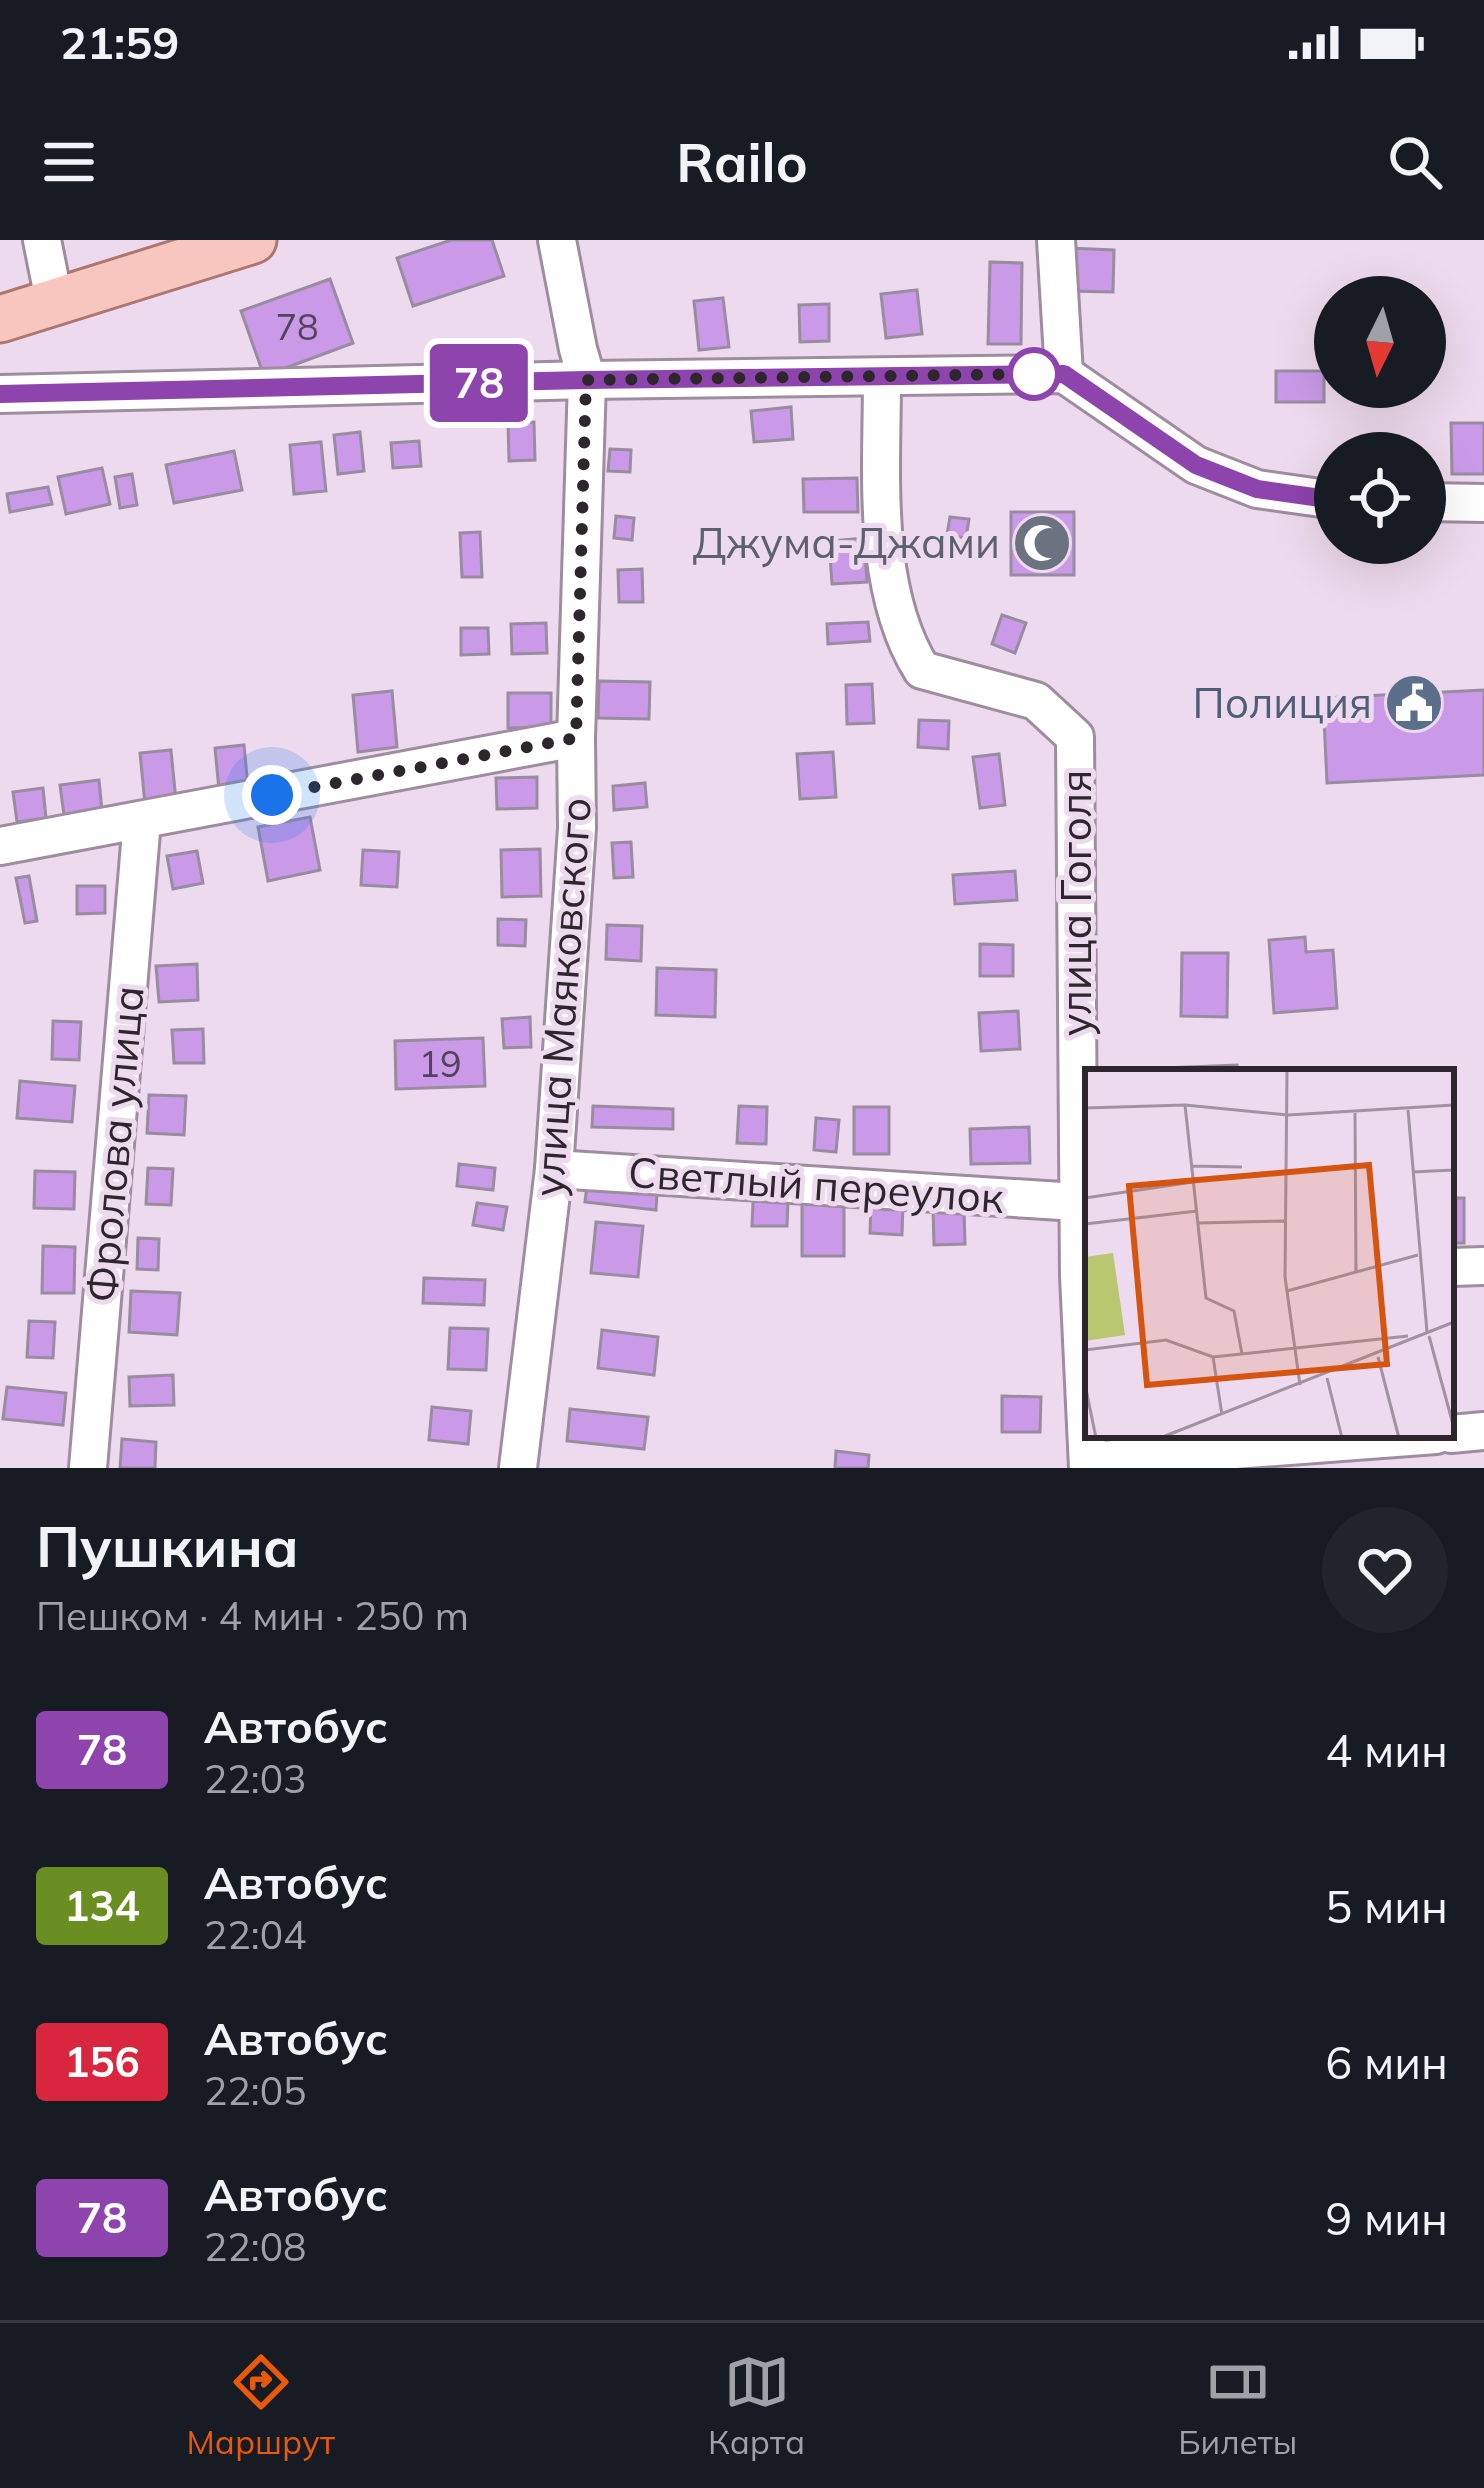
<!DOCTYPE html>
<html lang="ru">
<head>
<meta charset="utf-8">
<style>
  body { margin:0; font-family:Mulish,sans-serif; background:#20242c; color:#f1f3f6; height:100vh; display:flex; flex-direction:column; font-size:45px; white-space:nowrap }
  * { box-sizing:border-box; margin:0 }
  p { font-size:39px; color:#9ea1a6 }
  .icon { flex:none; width:66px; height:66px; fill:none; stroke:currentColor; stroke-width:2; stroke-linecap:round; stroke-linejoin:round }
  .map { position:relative; height:1228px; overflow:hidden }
  .side { display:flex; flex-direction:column; background:#171b24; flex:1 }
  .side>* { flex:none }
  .badge { padding:0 24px; border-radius:9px; font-size:42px; line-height:78px }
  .needle { width:78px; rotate:185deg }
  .tools { position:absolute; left:1314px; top:36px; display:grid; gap:24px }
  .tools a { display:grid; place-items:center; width:132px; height:132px; border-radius:50%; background:#171b24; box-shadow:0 12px 48px #0002; font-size:60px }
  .you { position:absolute; width:60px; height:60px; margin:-30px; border:9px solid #fff; border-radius:50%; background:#1a73e8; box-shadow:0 0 0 18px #1a73e833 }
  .map>.badge { position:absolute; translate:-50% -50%; box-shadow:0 0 0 6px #fff }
  .round { display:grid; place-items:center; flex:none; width:126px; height:126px; border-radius:63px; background:#20242c }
  .summary { display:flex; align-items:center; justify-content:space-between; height:204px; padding:0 36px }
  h1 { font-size:57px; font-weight:700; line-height:90px }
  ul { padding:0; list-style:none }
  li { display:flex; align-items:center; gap:36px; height:156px; padding:0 36px }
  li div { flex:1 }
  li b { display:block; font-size:45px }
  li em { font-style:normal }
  li .badge { min-width:132px; font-weight:700; text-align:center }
  .status { display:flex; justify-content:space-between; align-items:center; height:84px; padding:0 60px; background:#171b24; direction:ltr }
  .status svg { height:33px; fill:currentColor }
  header { display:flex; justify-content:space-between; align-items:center; height:156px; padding:0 36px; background:#171b24; font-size:54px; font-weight:700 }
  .dock { display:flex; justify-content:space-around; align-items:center; height:168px; border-top:3px solid #363941; background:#171b24; font-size:33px; color:#9ea1a6 }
  .dock a { display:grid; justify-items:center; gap:6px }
  .dock .selected { color:#ea580c }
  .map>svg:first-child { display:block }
  .building { fill:#ca9ae8; stroke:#988ca1; stroke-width:3 }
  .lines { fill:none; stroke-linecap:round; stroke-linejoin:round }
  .minor-casing { stroke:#9e8c9f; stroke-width:42 }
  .major-casing { stroke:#ad7670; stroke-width:51 }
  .minor { stroke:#fff; stroke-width:36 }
  .major { stroke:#f7c7bf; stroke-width:45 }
  .line-casing { stroke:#fff; stroke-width:27 }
  .line { stroke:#8e44ad; stroke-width:18 }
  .walk { stroke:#2d262d; stroke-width:12; stroke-dasharray:0 21.6 }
  .stop-dot { fill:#fff; stroke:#8e44ad; stroke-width:6 }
  .labels { text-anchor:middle; stroke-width:10; stroke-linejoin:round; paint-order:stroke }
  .number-label { font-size:36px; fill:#54435c }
  .worship-label { font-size:42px; fill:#5b616d; stroke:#eedaee; text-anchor:end }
  .service-label { font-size:42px; fill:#4e5e75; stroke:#eedaee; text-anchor:end }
  .street-label { font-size:42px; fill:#2d262d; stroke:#eedaee }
  .inset-road { fill:none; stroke:#a192a1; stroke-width:3 }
  .view { fill:#d5540f; fill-opacity:0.15; stroke:#d5540f; stroke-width:6 }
  .inset-edge { fill:none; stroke:#2d262d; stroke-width:6 }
</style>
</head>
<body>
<div class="status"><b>21:59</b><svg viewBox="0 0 49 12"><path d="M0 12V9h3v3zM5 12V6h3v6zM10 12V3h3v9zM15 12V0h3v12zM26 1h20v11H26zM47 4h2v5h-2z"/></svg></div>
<header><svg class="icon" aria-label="menu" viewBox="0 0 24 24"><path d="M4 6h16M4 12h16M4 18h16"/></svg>Railo<svg class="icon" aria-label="search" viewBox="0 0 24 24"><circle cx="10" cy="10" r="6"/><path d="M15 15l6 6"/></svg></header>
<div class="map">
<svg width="1484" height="1228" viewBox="0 0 1484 1228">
  <rect width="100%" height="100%" fill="#eedaee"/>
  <g class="building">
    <polygon points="451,0 492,0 504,36 413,66 397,18"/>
    <polygon points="1068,8 1114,10 1113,52 1066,51"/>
    <polygon points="990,22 1022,23 1021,104 988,104"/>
    <polygon points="330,39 353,103 264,136 241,71"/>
    <polygon points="917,50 922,94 886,98 881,54"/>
    <polygon points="723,58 729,107 699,110 694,61"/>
    <polygon points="829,64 829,101 800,102 799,65"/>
    <rect x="1276" y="131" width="48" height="31"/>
    <polygon points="791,167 793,199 754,202 751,171"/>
    <polygon points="534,182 535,220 509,221 508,183"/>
    <polygon points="1451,183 1484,183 1484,234 1452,234"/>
    <polygon points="360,192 364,231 338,234 334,195"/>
    <polygon points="419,201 421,226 393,228 391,203"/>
    <polygon points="321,202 326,251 294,254 290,205"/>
    <polygon points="610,209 631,210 630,232 608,231"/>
    <polygon points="234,211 242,250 174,263 166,225"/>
    <polygon points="102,228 110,264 66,274 58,237"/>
    <polygon points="132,234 137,265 120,268 115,237"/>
    <polygon points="857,238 858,272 804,272 803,239"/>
    <polygon points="48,247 52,264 10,272 7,254"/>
    <rect x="1011" y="272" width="63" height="63"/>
    <polygon points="616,276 634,278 632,300 614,298"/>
    <polygon points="950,277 969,279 966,298 947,295"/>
    <polygon points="480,292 482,337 462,337 460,293"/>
    <polygon points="864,298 867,342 832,344 829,301"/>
    <polygon points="642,329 643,362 619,362 618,330"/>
    <polygon points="1002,375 1026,383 1015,413 992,404"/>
    <polygon points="868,382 870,401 828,404 827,384"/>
    <polygon points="546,383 547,413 512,414 511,384"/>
    <polygon points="461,388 488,388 489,414 461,415"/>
    <polygon points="599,441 650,442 649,479 598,478"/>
    <polygon points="872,444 874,483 847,484 846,445"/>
    <polygon points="1484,450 1484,535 1327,543 1323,458"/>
    <polygon points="392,451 397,507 358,512 353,455"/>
    <polygon points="508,453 551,453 551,487 508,488"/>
    <polygon points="919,480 949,481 948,509 918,507"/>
    <polygon points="244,505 248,547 219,550 215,508"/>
    <polygon points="171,510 176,561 145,564 140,513"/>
    <polygon points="833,512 836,557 800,559 797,514"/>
    <polygon points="999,514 1005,565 980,568 973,517"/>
    <polygon points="537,537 537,568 497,569 496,538"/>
    <polygon points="99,540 102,571 64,575 60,545"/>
    <polygon points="645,543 647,567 614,570 613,546"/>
    <polygon points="43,548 46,578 17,582 13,552"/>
    <polygon points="310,577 320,630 268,641 258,587"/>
    <polygon points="631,602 633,637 614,638 612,603"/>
    <polygon points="540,609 541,656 502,657 501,610"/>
    <polygon points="363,610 399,612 397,647 361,645"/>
    <polygon points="197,611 203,643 173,649 167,616"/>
    <polygon points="1015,631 1017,660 955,664 953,635"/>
    <polygon points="29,636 37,681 25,683 16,638"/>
    <polygon points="77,646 105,646 105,673 77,674"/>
    <polygon points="498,679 526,680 525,706 498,705"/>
    <polygon points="607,685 642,686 641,721 606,719"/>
    <polygon points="1305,697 1306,712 1333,710 1337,768 1274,773 1269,700"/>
    <polygon points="980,704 1013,705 1013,736 980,736"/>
    <polygon points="1182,713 1228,713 1227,777 1181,776"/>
    <polygon points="197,724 198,760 159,762 156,726"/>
    <polygon points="657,728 716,730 715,777 656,775"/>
    <polygon points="1018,771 1020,809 981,811 979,773"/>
    <polygon points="530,777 531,807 504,808 502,779"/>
    <polygon points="53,781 81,782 79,820 52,819"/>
    <polygon points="203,789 204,823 174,823 172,790"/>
    <polygon points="483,798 485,846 396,849 395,801"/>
    <polygon points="1237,825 1237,832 1139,832 1139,829"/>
    <polygon points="20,841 75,846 72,882 17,878"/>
    <polygon points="149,855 186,856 184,895 147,893"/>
    <polygon points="593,866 673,869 673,889 592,887"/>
    <polygon points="739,866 767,867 766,904 737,903"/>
    <rect x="854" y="867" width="35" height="47"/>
    <polygon points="816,878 839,880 836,912 814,910"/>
    <polygon points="1029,887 1030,923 971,924 970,889"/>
    <polygon points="459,924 495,928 493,950 457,946"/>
    <polygon points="148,928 173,929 171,965 146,964"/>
    <polygon points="35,931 75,932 74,969 34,968"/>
    <polygon points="587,945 657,953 656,970 585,962"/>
    <rect x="802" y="956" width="42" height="60"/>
    <rect x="1451" y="958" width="13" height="45"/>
    <polygon points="753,961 788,962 787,986 752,986"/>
    <polygon points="871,961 903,963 902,995 870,993"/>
    <polygon points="477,963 507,967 503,990 473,985"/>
    <polygon points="964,968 965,1004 934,1005 933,970"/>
    <polygon points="596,982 643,986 638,1037 591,1033"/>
    <polygon points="138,998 159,999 158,1030 137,1029"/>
    <polygon points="43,1006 75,1007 74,1053 42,1053"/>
    <polygon points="424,1038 485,1040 484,1065 423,1063"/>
    <polygon points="131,1051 180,1053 177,1095 129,1092"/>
    <polygon points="29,1081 55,1082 53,1118 27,1117"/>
    <polygon points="450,1088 488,1089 486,1130 448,1129"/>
    <polygon points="602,1090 658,1097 654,1135 598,1128"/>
    <polygon points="173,1135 174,1165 130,1166 129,1137"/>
    <polygon points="7,1147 66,1153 63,1185 3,1179"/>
    <polygon points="1002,1156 1041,1157 1040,1192 1002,1192"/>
    <polygon points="432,1167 471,1171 468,1204 429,1200"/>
    <polygon points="570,1169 648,1177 644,1209 567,1201"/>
    <polygon points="122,1199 156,1202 155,1228 120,1228"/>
    <polygon points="836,1211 869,1215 868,1228 835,1228"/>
  </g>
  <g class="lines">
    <g class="minor-casing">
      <g id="minor">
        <polyline points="42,0 51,45"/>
        <polyline points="1056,0 1064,134"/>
        <path d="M882 138C882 231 871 349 922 430L1036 461 1075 497 1079 1036 1088 1228"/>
        <polyline points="0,154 587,140 1064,134 1196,225 1257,249 1335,260"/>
        <polyline points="1425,262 1484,263"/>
        <polyline points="0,606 576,498"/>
        <polyline points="554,929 1077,962"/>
        <polyline points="1451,1027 1484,1026"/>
        <polyline points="1451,1194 1484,1191"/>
        <polyline points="1088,1221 1436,1195"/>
        <polyline points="88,1228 142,580"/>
        <polyline points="518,1228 554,929 577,588 576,498 587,140 578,109 557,0"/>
      </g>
    </g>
    <g class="major-casing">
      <polyline id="major" points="0,79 253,0"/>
    </g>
    <use href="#minor" class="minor"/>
    <use href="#major" class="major"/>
  </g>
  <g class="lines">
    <g class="line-casing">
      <polyline id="line" points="0,154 586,140 1064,134 1196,225 1257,249 1335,260"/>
    </g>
    <use href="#line" class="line"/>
    <polyline class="walk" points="272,555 576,498 586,140 1034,134"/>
  </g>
  <defs>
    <g id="mosque-disc" transform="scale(3)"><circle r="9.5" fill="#6b7280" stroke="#eedaee"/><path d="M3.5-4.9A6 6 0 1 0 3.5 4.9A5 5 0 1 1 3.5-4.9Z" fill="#fff"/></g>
    <g id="civic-disc" transform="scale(3)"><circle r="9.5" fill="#5c6f8a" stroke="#eedaee"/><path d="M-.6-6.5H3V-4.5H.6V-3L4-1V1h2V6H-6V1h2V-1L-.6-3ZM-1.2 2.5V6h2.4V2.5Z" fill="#fff"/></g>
  </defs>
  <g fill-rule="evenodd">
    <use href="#mosque-disc" x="1042" y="303"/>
    <use href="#civic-disc" x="1414" y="463"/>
  </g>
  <circle class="stop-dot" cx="1034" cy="134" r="24"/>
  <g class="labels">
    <g class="number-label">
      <text x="297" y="100">78</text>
      <text x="440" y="837">19</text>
    </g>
    <g class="worship-label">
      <text x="1000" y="318">Джума-Джами</text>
    </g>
    <g class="service-label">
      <text x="1372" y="478">Полиция</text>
    </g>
    <g class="street-label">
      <text transform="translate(1076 663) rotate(-90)" y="15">улица Гоголя</text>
      <text transform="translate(562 757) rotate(-86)" y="15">улица Маяковского</text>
      <text transform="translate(115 904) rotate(-85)" y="15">Фролова улица</text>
      <text transform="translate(816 945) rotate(4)" y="15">Светлый переулок</text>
    </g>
  </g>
  <g transform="translate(1085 829)">
    <rect width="369" height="369" fill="#eedaee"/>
    <path d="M28 184 40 266 0 272V188Z" fill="#b8c770"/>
    <path class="inset-road" d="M202 0 200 208 215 316M100 36 121 229 149 242 157 285M0 39 100 36 203 46 369 36M323 41 342 263M270 44 271 203M107 97 157 98M327 103 369 101M0 129 108 113M114 154 199 152M0 155 112 142M202 222 333 186M344 267 369 359M0 281 81 271 128 288 323 267M128 288 137 346M293 288 314 369M242 309 257 369M0 315 11 369M75 369 369 253"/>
    <path class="view" d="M284 96 302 295 62 316 44 117Z"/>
    <rect width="369" height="369" class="inset-edge"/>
  </g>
</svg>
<div class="tools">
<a><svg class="needle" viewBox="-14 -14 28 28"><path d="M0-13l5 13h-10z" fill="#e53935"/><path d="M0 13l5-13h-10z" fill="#9ea1a6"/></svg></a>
<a><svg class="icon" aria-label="locate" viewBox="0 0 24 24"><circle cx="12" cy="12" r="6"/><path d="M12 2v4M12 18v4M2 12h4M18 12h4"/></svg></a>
</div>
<div class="you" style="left:272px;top:555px"></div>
<b class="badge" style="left:479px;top:143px;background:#8e44ad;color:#fff">78</b>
</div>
<section class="side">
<div class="summary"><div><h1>Пушкина</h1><p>Пешком · 4 мин · 250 m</p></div><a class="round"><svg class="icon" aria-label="heart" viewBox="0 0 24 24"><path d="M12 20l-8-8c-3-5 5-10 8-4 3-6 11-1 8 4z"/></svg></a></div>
<ul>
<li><span class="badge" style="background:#8e44ad;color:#fff">78</span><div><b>Автобус</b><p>22:03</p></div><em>4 мин</em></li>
<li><span class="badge" style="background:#6b8e23;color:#fff">134</span><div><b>Автобус</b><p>22:04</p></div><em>5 мин</em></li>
<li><span class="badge" style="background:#d7263d;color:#fff">156</span><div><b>Автобус</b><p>22:05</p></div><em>6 мин</em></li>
<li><span class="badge" style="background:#8e44ad;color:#fff">78</span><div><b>Автобус</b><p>22:08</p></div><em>9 мин</em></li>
</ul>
</section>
<nav class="dock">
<a class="selected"><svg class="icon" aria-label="directions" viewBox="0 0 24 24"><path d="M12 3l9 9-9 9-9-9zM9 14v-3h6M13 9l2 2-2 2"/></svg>Маршрут</a>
<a><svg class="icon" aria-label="map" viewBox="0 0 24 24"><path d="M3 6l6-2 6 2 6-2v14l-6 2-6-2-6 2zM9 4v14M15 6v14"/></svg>Карта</a>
<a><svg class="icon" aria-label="tickets" viewBox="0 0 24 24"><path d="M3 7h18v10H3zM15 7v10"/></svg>Билеты</a>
</nav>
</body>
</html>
